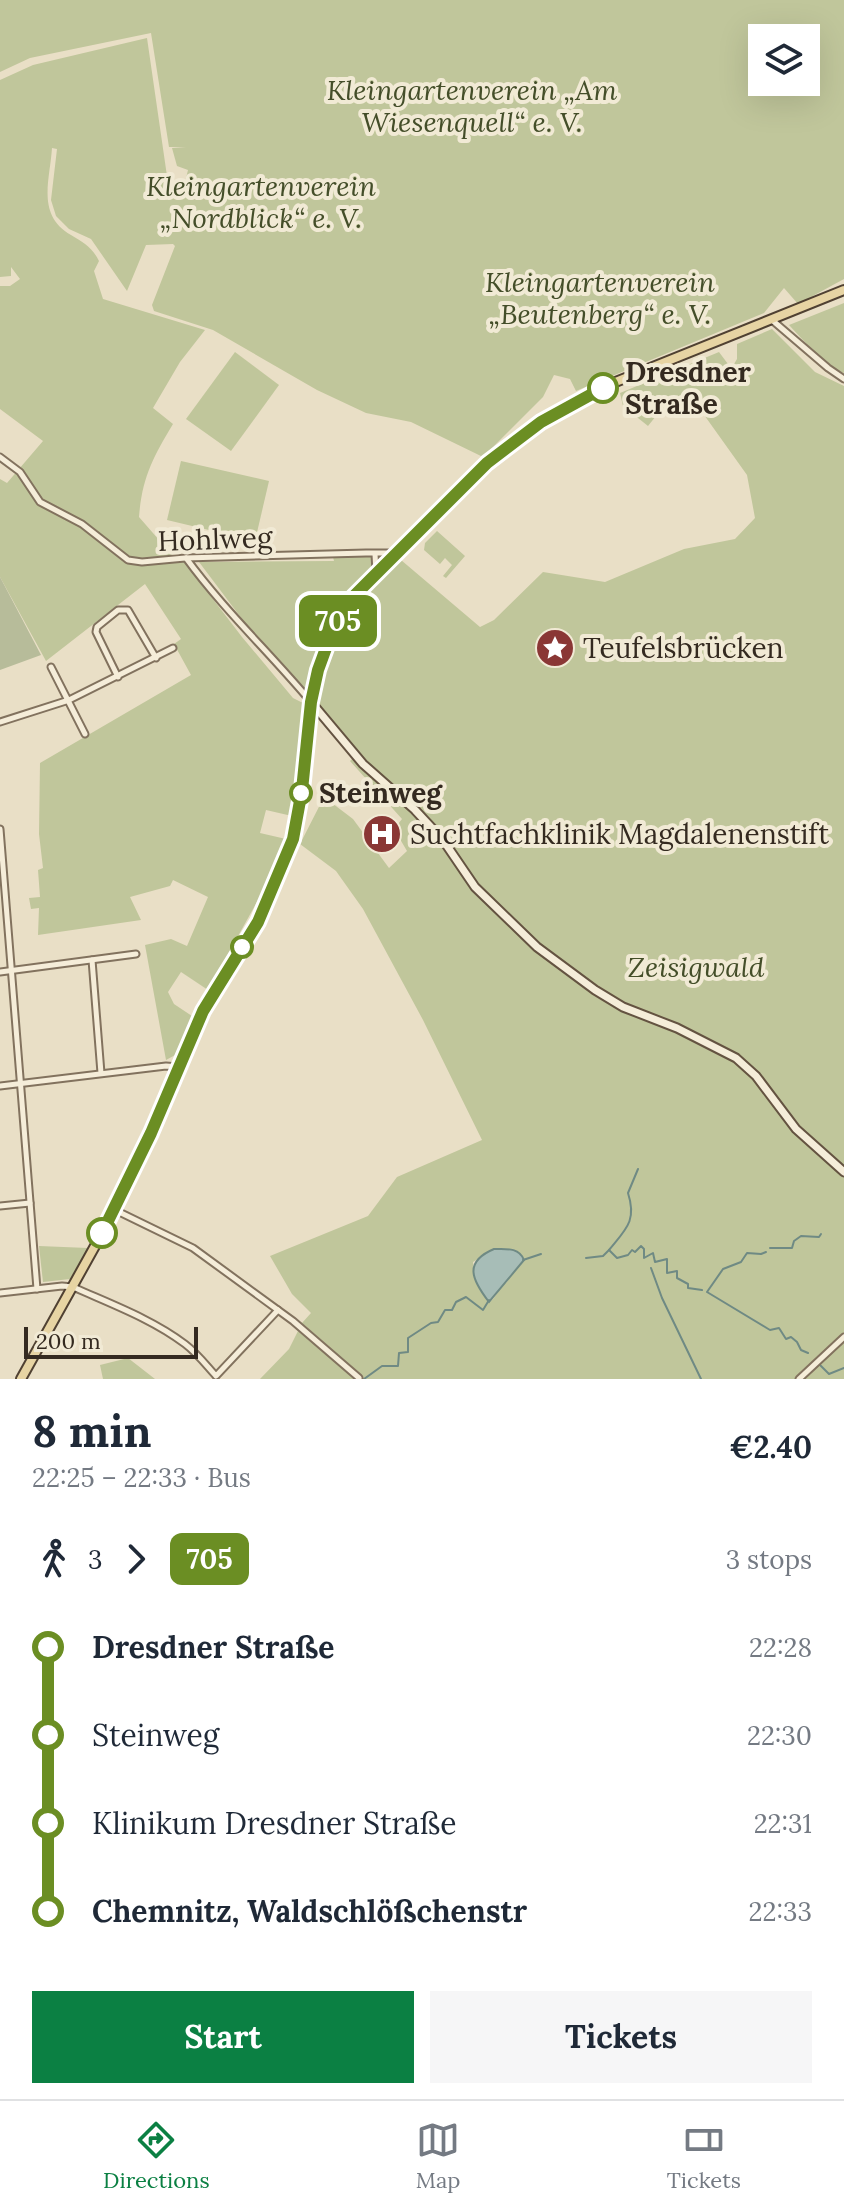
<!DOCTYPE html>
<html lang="en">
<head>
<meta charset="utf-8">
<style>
  body { margin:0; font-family:Lora,serif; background:#f6f6f7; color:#1f2937; height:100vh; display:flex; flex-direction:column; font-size:30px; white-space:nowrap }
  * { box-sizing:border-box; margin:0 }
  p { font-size:26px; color:#747a83 }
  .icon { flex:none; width:44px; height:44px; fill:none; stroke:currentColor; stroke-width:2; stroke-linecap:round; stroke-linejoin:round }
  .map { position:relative; height:1379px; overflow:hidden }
  .sheet { display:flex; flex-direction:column; background:#fff; flex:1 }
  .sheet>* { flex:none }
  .badge { padding:0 16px; border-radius:12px; font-size:28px; line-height:52px }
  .tools { position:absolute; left:748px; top:24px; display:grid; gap:16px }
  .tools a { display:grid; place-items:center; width:72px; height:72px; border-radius:0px; background:#fff; box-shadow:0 8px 32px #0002; font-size:40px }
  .scale { position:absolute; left:24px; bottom:20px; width:174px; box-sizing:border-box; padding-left:8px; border:4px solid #342a20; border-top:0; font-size:22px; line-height:28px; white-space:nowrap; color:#342a20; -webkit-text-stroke:6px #f1ead5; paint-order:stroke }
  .map>.badge { position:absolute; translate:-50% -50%; box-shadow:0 0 0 4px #fff }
  .legs { display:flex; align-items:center; gap:12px; height:88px; padding:0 32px; font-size:26px }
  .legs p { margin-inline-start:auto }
  .overview { display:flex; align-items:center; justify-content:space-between; height:136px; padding:0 32px }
  h1 { font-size:44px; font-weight:700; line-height:60px }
  .action { display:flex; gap:16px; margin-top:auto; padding:16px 32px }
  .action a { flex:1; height:92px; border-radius:0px; background:#0b8043; color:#fff; font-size:32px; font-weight:700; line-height:92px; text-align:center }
  .action a+a { background:#f6f6f7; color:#1f2937 }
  ul { padding:0 32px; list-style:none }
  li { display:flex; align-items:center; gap:28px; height:88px; font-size:30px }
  li i { display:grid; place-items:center; width:12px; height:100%; margin:0 10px; background:currentColor }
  li i::after { content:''; width:20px; height:20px; margin:-10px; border:6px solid; border-radius:50%; background:#fff }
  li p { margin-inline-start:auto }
  li:first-child i { background:linear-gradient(#0000 50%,currentColor 0) }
  li:last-child i { background:linear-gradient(currentColor 50%,#0000 0) }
  .tab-bar { display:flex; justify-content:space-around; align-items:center; height:112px; border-top:2px solid #e0e1e3; background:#fff; font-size:22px; color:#747a83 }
  .tab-bar a { display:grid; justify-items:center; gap:4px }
  .tab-bar .on { color:#0b8043 }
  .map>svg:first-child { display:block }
  .green { fill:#c0c69b; fill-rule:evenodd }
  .cemetery { fill:#b7bc9a }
  .water { fill:#a7bdb7; stroke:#6f8a84; stroke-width:2 }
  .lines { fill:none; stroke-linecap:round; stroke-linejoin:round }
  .stream { stroke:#6f8a84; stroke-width:2 }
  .street-casing { stroke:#82725e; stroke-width:9 }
  .secondary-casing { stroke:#645341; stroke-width:11 }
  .primary-casing { stroke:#504132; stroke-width:12 }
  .street { stroke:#f5edd9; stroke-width:5 }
  .secondary { stroke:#f5edd9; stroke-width:7 }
  .primary { stroke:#e7d4a3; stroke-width:8 }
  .line-1-casing { stroke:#fff; stroke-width:18 }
  .line-1 { stroke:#6b8e23; stroke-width:12 }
  .stop-1-dot { fill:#fff; stroke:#6b8e23; stroke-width:4 }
  .labels { text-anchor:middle; stroke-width:8; stroke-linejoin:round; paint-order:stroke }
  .park-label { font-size:28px; font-style:italic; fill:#444e29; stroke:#f1ead5 }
  .stop-label { font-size:28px; font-weight:bold; fill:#342a20; stroke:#f1ead5; text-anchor:start }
  .street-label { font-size:28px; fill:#342a20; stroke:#f1ead5 }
  .poi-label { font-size:28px; fill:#342a20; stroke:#f1ead5; text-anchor:start }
</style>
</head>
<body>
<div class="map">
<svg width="844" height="1379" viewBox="0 0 844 1379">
  <rect width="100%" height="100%" fill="#e9dfc6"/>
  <g class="green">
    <path d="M0 0H844V279L798 304 784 288 764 313 576 391 570 379 554 375 543 397 483 457 411 422 366 413 317 390 213 330 154 311 152 305 175 246 173 244 146 245 127 291 91 239 69 229 56 216 51 200 57 149 52 148C50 180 36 215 71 235 84 243 92 247 99 261L94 271 103 299 205 330 180 362 153 408 173 424C153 457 142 478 139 517L173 556 142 560 136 564 183 560 242 637 293 698 305 704 292 816 266 810 260 833 286 839 277 866 208 990 181 972 168 992 174 1004 192 1016 177 1054 166 1060 145 945 171 939 187 946 208 897 173 880 170 886 130 897 141 920 38 935 39 908 31 909 29 898 40 897 38 870 43 868 39 834 40 763 191 675 174 644 181 639 145 584 46 661 0 577V479L7 483 43 441 0 409V286H10L20 279 11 267V276L0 277V80L33 65 147 38 168 183 185 182 188 170 177 166 172 148 186 147H169L151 33 30 58 0 72ZM762 38H806V82H762Z"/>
    <polygon points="844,303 844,373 828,367 789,325"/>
    <path d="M772 329 815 372 844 386V1379H260L289 1349 298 1331 355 1378 359 1373 302 1323 311 1313 292 1294 270 1256 368 1216 397 1177 482 1140 423 1020 363 909 336 871 300 844 324 797 353 819 389 868 407 851 394 829 402 819 350 761 359 752 245 623 199 562 334 561 333 557H384L382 560H401L480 627 494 620 543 572 605 582 684 549 735 539 755 518 747 475 702 412 660 411 648 426 623 406 620 393 719 352 728 364H734L737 359V344ZM494 1249H513L521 1265 510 1274 507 1282C498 1287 497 1298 489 1302L475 1280 473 1262Z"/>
    <polygon points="235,352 279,385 231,451 186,419"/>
    <polygon points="181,461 269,481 255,541 167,520"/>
    <polygon points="437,531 465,556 446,578 443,576 452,565 445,558 440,564 424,550 425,543"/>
    <polygon points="39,1246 88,1248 70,1279 43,1282"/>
    <polygon points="128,1358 155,1379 103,1379 100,1365"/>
  </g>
  <polygon class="cemetery" points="0,577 41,655 0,670"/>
  <path class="water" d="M494 1249C506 1249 519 1247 524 1260L489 1302C472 1280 463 1262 494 1249Z"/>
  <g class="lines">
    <g class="stream">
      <polyline points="770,1248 792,1248 794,1241 801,1236 819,1237 821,1234"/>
      <path d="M609 1250C626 1229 637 1221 628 1193L638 1169"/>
      <polyline points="766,1252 761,1254 747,1253 741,1262 723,1269 707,1292 770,1330 779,1328 786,1339 791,1337 797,1342 801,1350 808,1353"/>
      <polyline points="586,1258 603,1256 609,1250 617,1258 628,1255 632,1250 635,1252 641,1246 644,1249 644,1258 653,1253 655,1262 667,1259 667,1273 677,1271 677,1278 688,1284 688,1288 702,1290"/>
      <polyline points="523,1260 541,1254"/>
      <polyline points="651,1268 662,1298 701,1379"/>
      <polyline points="820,1365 829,1374 844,1368"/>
      <polyline points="364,1379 382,1366 398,1366 399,1353 408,1352 408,1338 431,1323 438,1322 445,1310 452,1310 456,1302 466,1297 483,1310 489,1300"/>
    </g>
    <g class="street-casing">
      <g id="street">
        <polyline points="772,320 828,368 844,379"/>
        <polyline points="0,457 20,472 40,502 82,524 128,560 142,562 185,558 366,553 391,553 394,556"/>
        <polyline points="375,554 376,573"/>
        <path d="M186 558C224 610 270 653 311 702"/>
        <polyline points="51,667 85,734"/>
        <polyline points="118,677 96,632 97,627 118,610 128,610 156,658"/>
        <polyline points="0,722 69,700 173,648"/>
        <polyline points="0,829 37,1289"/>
        <polyline points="92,960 101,1073"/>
        <polyline points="0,972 136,954"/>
        <polyline points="0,1086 166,1066 179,1067"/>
        <polyline points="0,1206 30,1203"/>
        <polyline points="115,1210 193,1248 293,1321 359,1378"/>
        <path d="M0 1293 62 1286 73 1287C111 1304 152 1319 185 1344 197 1353 206 1365 216 1376L278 1310"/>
        <polyline points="799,1379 844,1337"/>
      </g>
    </g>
    <g class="secondary-casing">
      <polyline id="secondary" points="311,702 363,764 415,810 443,840 475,887 537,947 595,990 623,1007 677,1028 736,1058 756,1076 796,1129 844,1172"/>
    </g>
    <g class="primary-casing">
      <polyline id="primary" points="21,1379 115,1210 151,1133 203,1011 258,922 293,839 318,670 333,629 354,596 487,463 541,422 613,383 844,290"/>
    </g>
    <use href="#street" class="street"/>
    <use href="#secondary" class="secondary"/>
    <use href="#primary" class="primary"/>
  </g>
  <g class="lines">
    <g class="line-1-casing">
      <polyline id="line-1" points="102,1233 151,1133 203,1011 258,922 293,839 302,790 311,702 318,670 333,629 354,596 487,463 541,422 603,388"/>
    </g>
    <use href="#line-1" class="line-1"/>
  </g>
  <defs>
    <g id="sight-disc" transform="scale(2)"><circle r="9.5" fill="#8a3735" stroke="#f1ead5"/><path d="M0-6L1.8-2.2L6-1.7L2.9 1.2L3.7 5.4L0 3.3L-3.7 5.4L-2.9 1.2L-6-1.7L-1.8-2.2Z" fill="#fff"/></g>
    <g id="hospital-disc" transform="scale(2)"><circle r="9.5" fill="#8a3735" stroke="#f1ead5"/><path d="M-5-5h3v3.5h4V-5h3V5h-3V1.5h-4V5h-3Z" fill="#fff"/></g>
  </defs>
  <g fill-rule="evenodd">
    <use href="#sight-disc" x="555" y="648"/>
    <use href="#hospital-disc" x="382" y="834"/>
  </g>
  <g class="stop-1-dot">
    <circle cx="603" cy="388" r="14"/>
    <circle cx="301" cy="793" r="10"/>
    <circle cx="242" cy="947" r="10"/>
    <circle cx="102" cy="1233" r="14"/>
  </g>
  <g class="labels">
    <g class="park-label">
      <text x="472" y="100">Kleingartenverein „Am<tspan x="472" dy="32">Wiesenquell“ e. V.</tspan></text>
      <text x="261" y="196">Kleingartenverein<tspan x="261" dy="32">„Nordblick“ e. V.</tspan></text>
      <text x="600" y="292">Kleingartenverein<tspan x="600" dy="32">„Beutenberg“ e. V.</tspan></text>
      <text x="696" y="977">Zeisigwald</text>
    </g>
    <g class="stop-label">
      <text x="625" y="382">Dresdner<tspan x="625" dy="32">Straße</tspan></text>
      <text x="319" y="803">Steinweg</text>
    </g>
    <g class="street-label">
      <text transform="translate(215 539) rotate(-2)" y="10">Hohlweg</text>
    </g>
    <g class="poi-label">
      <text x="583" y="658">Teufelsbrücken</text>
      <text x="410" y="844">Suchtfachklinik Magdalenenstift</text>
    </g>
  </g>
</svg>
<div class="tools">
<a><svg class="icon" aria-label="layers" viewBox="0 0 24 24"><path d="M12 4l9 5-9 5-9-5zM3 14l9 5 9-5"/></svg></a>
</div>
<div class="scale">200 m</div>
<b class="badge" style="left:338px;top:621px;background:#6b8e23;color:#fff">705</b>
</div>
<section class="sheet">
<div class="overview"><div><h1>8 min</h1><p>22:25 – 22:33 · Bus</p></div><b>€2.40</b></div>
<div class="legs"><svg class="icon" aria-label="walk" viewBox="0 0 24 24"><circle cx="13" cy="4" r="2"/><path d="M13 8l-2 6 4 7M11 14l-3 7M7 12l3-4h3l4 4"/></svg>3<svg class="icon" aria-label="forward" viewBox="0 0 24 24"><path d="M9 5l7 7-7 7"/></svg><b class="badge" style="background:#6b8e23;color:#fff">705</b><p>3 stops</p></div>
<ul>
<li><i style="color:#6b8e23"></i><b>Dresdner Straße</b><p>22:28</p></li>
<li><i style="color:#6b8e23"></i><span>Steinweg</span><p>22:30</p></li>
<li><i style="color:#6b8e23"></i><span>Klinikum Dresdner Straße</span><p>22:31</p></li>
<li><i style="color:#6b8e23"></i><b>Chemnitz, Waldschlößchenstr</b><p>22:33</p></li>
</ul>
<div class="action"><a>Start</a><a>Tickets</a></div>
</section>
<nav class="tab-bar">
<a class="on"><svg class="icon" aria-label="directions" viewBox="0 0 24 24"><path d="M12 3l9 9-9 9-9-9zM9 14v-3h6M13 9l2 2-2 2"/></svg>Directions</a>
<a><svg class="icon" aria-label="map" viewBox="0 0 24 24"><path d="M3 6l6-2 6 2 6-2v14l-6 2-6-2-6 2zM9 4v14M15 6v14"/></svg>Map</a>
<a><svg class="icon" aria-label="tickets" viewBox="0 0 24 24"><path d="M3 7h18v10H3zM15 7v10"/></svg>Tickets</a>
</nav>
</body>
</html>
